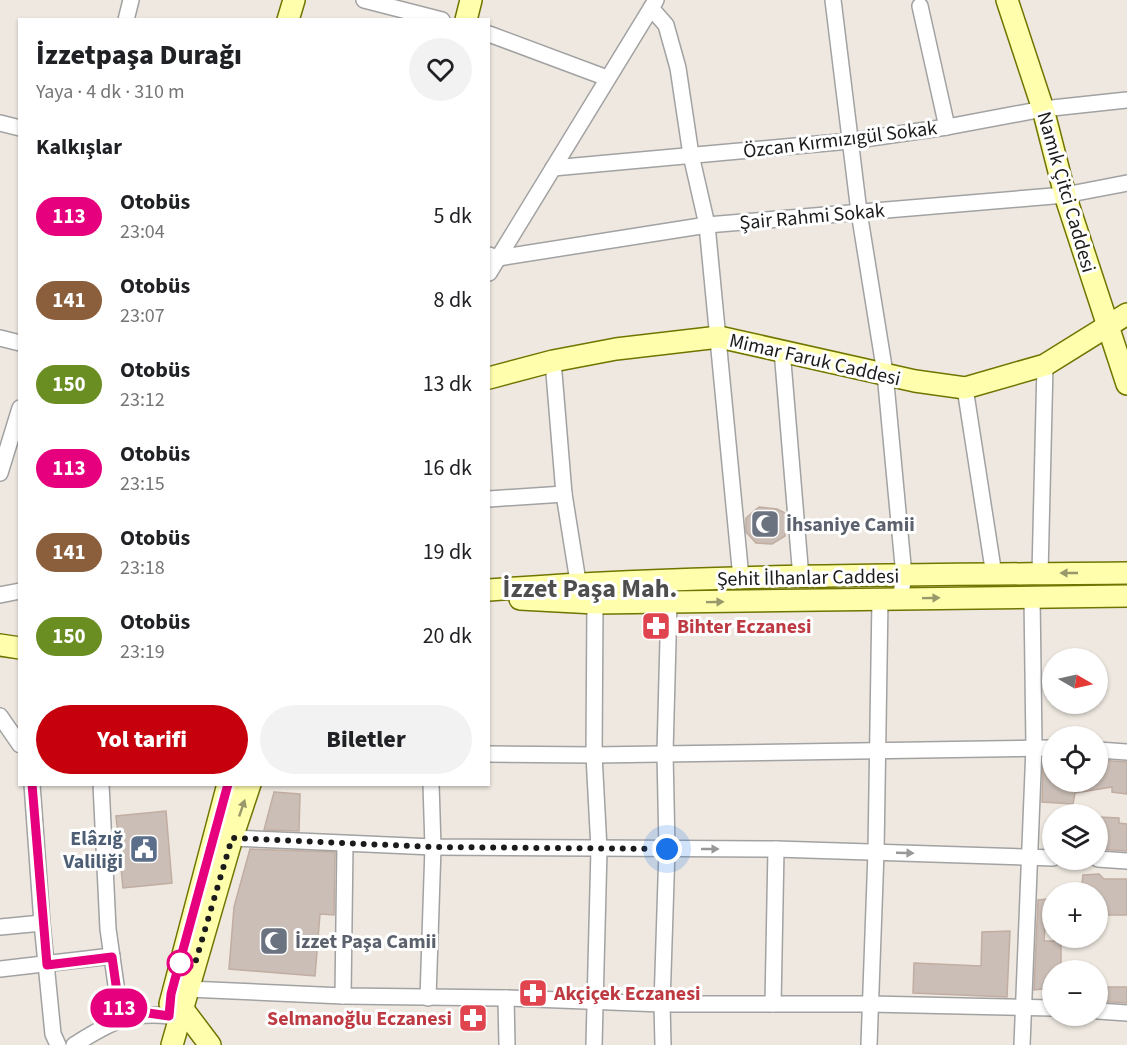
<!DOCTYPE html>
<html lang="tr">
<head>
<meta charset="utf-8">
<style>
  body { margin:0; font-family:"Source Sans 3",sans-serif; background:#f2f2f2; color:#202124; height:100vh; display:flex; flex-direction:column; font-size:22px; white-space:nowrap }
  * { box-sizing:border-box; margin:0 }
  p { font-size:20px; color:#757577 }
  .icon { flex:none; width:33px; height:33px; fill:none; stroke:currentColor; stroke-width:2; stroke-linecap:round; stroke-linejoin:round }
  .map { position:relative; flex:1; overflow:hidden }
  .panel { position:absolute; left:18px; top:18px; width:472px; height:768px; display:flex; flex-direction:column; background:#fff; border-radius:0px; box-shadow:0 2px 4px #0004 }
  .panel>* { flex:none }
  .badge { padding:0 12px; border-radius:20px; font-size:21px; line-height:39px }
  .needle { width:39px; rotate:99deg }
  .controls { position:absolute; left:1042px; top:648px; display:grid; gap:12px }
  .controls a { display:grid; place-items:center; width:66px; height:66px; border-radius:50%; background:#fff; box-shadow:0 2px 4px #0004; font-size:30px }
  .you { position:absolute; width:30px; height:30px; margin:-15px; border:4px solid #fff; border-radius:50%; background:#1a73e8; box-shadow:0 0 0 9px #1a73e833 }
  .map>.badge { position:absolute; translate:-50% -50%; box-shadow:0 0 0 3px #fff }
  h2 { padding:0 18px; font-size:22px; line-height:54px }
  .round { display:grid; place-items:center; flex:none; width:63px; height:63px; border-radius:32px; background:#f2f2f2 }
  .overview { display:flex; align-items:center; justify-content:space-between; height:102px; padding:0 18px }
  h1 { font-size:28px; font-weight:800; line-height:45px }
  .cta { display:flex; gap:12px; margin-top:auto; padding:12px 18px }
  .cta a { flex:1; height:69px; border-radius:36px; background:#c7000d; color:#fff; font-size:24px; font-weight:800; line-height:69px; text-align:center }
  .cta a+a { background:#f2f2f2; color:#202124 }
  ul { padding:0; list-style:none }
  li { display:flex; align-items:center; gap:18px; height:84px; padding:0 18px }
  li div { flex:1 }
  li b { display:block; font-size:22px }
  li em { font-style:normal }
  li .badge { min-width:66px; font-weight:700; text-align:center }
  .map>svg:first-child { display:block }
  .building { fill:#cabeb6; stroke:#c1ada1; stroke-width:1.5 }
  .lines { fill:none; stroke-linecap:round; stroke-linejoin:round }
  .street-casing { stroke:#a2a2a2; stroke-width:18 }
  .secondary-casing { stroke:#707500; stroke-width:24 }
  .street { stroke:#fff; stroke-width:15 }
  .secondary { stroke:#fffead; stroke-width:21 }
  .oneway { fill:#98986b }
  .oneway2 { fill:#989898 }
  .line-casing { stroke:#fff; stroke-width:14 }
  .line { stroke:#e6007e; stroke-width:9 }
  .walk { stroke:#1b1b1b; stroke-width:6; stroke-dasharray:0 10.8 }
  .stop-dot { fill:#fff; stroke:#e6007e; stroke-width:3 }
  .labels { text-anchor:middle; stroke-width:6; stroke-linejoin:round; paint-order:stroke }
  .street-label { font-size:20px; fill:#1b1b1b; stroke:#fff }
  .worship-label { font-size:20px; font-weight:bold; fill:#5b616d; stroke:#fff; text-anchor:start }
  .health-label { font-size:20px; font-weight:bold; fill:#be3a42; stroke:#fff; text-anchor:start }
  .service-label { font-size:20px; font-weight:bold; fill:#4e5e75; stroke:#fff; text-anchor:end }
  .district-label { font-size:26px; font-weight:bold; fill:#4e4e4e; stroke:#fff }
</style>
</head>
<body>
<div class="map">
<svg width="1127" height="1045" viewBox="0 0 1127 1045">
  <rect width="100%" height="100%" fill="#eee8e0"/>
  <g class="building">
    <polygon points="759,507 777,509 785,513 785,536 772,544 756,543 746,532 746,518"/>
    <polygon points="1043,758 1053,758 1053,782 1098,782 1098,760 1127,762 1127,794 1112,792 1112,787 1075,793 1073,804 1042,802"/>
    <polygon points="274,792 300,794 299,831 264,830"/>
    <polygon points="166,811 172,883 123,888 116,816"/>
    <polygon points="1099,817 1119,818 1119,823 1127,824 1127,851 1098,849"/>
    <polygon points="250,849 335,852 334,915 320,914 315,976 229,969 234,907"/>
    <polygon points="1099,874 1104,879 1127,879 1127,915 1098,915 1098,892 1081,892 1083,875"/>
    <polygon points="1047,899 1044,941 1061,941 1061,970 1053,970 1053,988 1034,990 1038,900"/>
    <polygon points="1010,931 1007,997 913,993 914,963 981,966 982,932"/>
    <polygon points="1098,987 1127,987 1127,1003 1098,1001"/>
  </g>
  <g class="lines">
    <g class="street-casing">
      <g id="street">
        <polyline points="364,0 442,20"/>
        <polyline points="833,0 859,212 885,373 904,576 900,599"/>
        <polyline points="920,6 947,127"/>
        <polyline points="651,8 666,25 678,68 691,155 707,225 741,578"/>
        <polyline points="126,20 131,0"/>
        <polyline points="489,34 607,78"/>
        <polyline points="0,123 20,128"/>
        <polyline points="553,168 850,141 947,127 1043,109 1127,100"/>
        <polyline points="489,255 498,258 707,225 1065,195 1127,183"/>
        <polyline points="489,273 656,0"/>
        <polyline points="0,338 20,343"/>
        <polyline points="782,350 801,578"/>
        <polyline points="553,361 564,494 580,594"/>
        <polyline points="965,388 994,575"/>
        <polyline points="0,473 20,408"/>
        <polyline points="489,499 564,494"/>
        <polyline points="1040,574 1045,365"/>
        <polyline points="0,595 20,591"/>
        <polyline points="0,716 20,745"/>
        <polyline points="1098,750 1127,752"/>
        <polyline points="489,754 594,755 1053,748"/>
        <polyline points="32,784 42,923 53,1034 58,1045"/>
        <polyline points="101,784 108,929 121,1020"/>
        <polyline points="232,838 433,847 776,849 1053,858"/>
        <polyline points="1098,859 1127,861"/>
        <polyline points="0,927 42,923"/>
        <polyline points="0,969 112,956"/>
        <polyline points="188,989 343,996 506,998 662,1004 870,1004 1053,1008"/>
        <polyline points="343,996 345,844"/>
        <polyline points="428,998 433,847 431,784"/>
        <polyline points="506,998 507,1045"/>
        <polyline points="773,1004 776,849"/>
        <polyline points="1098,1011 1127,1013"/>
        <path d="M74 1045C107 1024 129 1011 169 1016"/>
        <polyline points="594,1045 599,849 594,755 595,603"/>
        <polyline points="663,1045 662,1004 667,849 665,753 669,602"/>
        <polyline points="869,1045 876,852 880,599"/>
        <polyline points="1022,1045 1034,747 1032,597"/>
      </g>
    </g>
    <g class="secondary-casing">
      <g id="secondary">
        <polyline points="1007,0 1043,109 1065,195 1127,384"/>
        <polyline points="288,20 294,0"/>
        <polyline points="466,20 471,0"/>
        <polyline points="489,378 553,361 616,349 719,337 915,381 965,388 1045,365 1127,314"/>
        <path d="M489 590C701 574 914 575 1127 573"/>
        <polyline points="520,599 595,603 1127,596"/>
        <polyline points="0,645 20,648"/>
        <polyline points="176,1000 210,1045"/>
        <polyline points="170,1004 228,784"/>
        <polyline points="172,1045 232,838 250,784"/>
      </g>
    </g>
    <use href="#street" class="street"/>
    <use href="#secondary" class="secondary"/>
  </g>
  <defs><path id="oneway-solid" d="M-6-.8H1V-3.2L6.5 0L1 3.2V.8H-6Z" transform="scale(1.5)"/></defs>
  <g class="oneway">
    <use href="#oneway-solid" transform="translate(1069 573) rotate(180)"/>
    <use href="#oneway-solid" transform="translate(931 598) rotate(-1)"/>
    <use href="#oneway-solid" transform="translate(715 602) rotate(-1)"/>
    <use href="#oneway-solid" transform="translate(242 808) rotate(-71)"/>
  </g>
  <g class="oneway2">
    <use href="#oneway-solid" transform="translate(710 849)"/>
    <use href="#oneway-solid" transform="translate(905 853) rotate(2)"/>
  </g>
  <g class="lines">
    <g class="line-casing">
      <polyline id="line" points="32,784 47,965 112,957 121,1020 148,1013 169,1016 171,994 228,784"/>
    </g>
    <use href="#line" class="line"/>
    <polyline class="walk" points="180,963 194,967 232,838 433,847 667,849"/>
  </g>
  <defs>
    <g id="mosque-square" transform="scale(1.5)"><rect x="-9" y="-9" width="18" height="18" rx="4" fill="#6b7280" stroke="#fff"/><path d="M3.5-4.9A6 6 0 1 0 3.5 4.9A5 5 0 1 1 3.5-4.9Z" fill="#fff"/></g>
    <g id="pharmacy-square" transform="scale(1.5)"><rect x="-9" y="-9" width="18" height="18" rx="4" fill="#e0444e" stroke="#fff"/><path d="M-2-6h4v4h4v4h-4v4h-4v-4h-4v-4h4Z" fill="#fff"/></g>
    <g id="civic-square" transform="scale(1.5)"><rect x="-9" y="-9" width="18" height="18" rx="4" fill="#5c6f8a" stroke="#fff"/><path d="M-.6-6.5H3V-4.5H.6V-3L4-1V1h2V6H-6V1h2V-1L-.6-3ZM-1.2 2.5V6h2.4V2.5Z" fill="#fff"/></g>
  </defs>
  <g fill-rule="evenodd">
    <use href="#mosque-square" x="765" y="524"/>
    <use href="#pharmacy-square" x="656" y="626"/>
    <use href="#civic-square" x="144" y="849"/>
    <use href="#mosque-square" x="274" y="941"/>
    <use href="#pharmacy-square" x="533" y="993"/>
    <use href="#pharmacy-square" x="473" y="1018"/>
  </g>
  <circle class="stop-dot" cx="180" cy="963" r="12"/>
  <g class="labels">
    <g class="street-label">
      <text transform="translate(840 139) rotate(-7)" y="7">Özcan Kırmızıgül Sokak</text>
      <text transform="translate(1067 192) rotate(74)" y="7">Namık Çitci Caddesi</text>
      <text transform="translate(812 216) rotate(-5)" y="7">Şair Rahmi Sokak</text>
      <text transform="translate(815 359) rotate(13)" y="7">Mimar Faruk Caddesi</text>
      <text transform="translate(808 577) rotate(-1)" y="7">Şehit İlhanlar Caddesi</text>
    </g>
    <g class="worship-label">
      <text x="786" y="531">İhsaniye Camii</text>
      <text x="295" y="948">İzzet Paşa Camii</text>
    </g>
    <g class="health-label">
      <text x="677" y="633">Bihter Eczanesi</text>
      <text x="554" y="1000">Akçiçek Eczanesi</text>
      <text x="452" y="1025" text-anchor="end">Selmanoğlu Eczanesi</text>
    </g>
    <g class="service-label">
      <text x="123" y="845">Elâzığ<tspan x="123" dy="23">Valiliği</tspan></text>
    </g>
    <g class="district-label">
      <text x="590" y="597">İzzet Paşa Mah.</text>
    </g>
  </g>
</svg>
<div class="controls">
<a><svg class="needle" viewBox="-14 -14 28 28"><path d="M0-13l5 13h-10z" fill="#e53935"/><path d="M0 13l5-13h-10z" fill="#757577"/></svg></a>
<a><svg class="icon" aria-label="locate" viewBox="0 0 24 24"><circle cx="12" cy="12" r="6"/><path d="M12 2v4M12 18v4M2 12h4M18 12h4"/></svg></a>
<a><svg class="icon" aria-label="layers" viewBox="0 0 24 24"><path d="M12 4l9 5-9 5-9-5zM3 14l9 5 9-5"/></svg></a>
<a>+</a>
<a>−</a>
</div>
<div class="you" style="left:667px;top:849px"></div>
<b class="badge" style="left:119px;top:1008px;background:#e6007e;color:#fff">113</b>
<section class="panel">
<div class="overview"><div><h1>İzzetpaşa Durağı</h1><p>Yaya · 4 dk · 310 m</p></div><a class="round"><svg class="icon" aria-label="heart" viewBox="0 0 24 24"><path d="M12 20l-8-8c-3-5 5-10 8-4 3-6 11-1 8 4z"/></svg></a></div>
<h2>Kalkışlar</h2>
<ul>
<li><span class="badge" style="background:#e6007e;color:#fff">113</span><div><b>Otobüs</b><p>23:04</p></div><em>5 dk</em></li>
<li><span class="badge" style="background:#8b5e3c;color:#fff">141</span><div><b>Otobüs</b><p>23:07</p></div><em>8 dk</em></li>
<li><span class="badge" style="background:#6b8e23;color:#fff">150</span><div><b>Otobüs</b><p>23:12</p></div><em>13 dk</em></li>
<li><span class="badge" style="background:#e6007e;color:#fff">113</span><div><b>Otobüs</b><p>23:15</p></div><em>16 dk</em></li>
<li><span class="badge" style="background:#8b5e3c;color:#fff">141</span><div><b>Otobüs</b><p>23:18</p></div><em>19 dk</em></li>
<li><span class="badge" style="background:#6b8e23;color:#fff">150</span><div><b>Otobüs</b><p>23:19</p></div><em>20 dk</em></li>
</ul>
<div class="cta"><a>Yol tarifi</a><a>Biletler</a></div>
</section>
</div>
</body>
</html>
